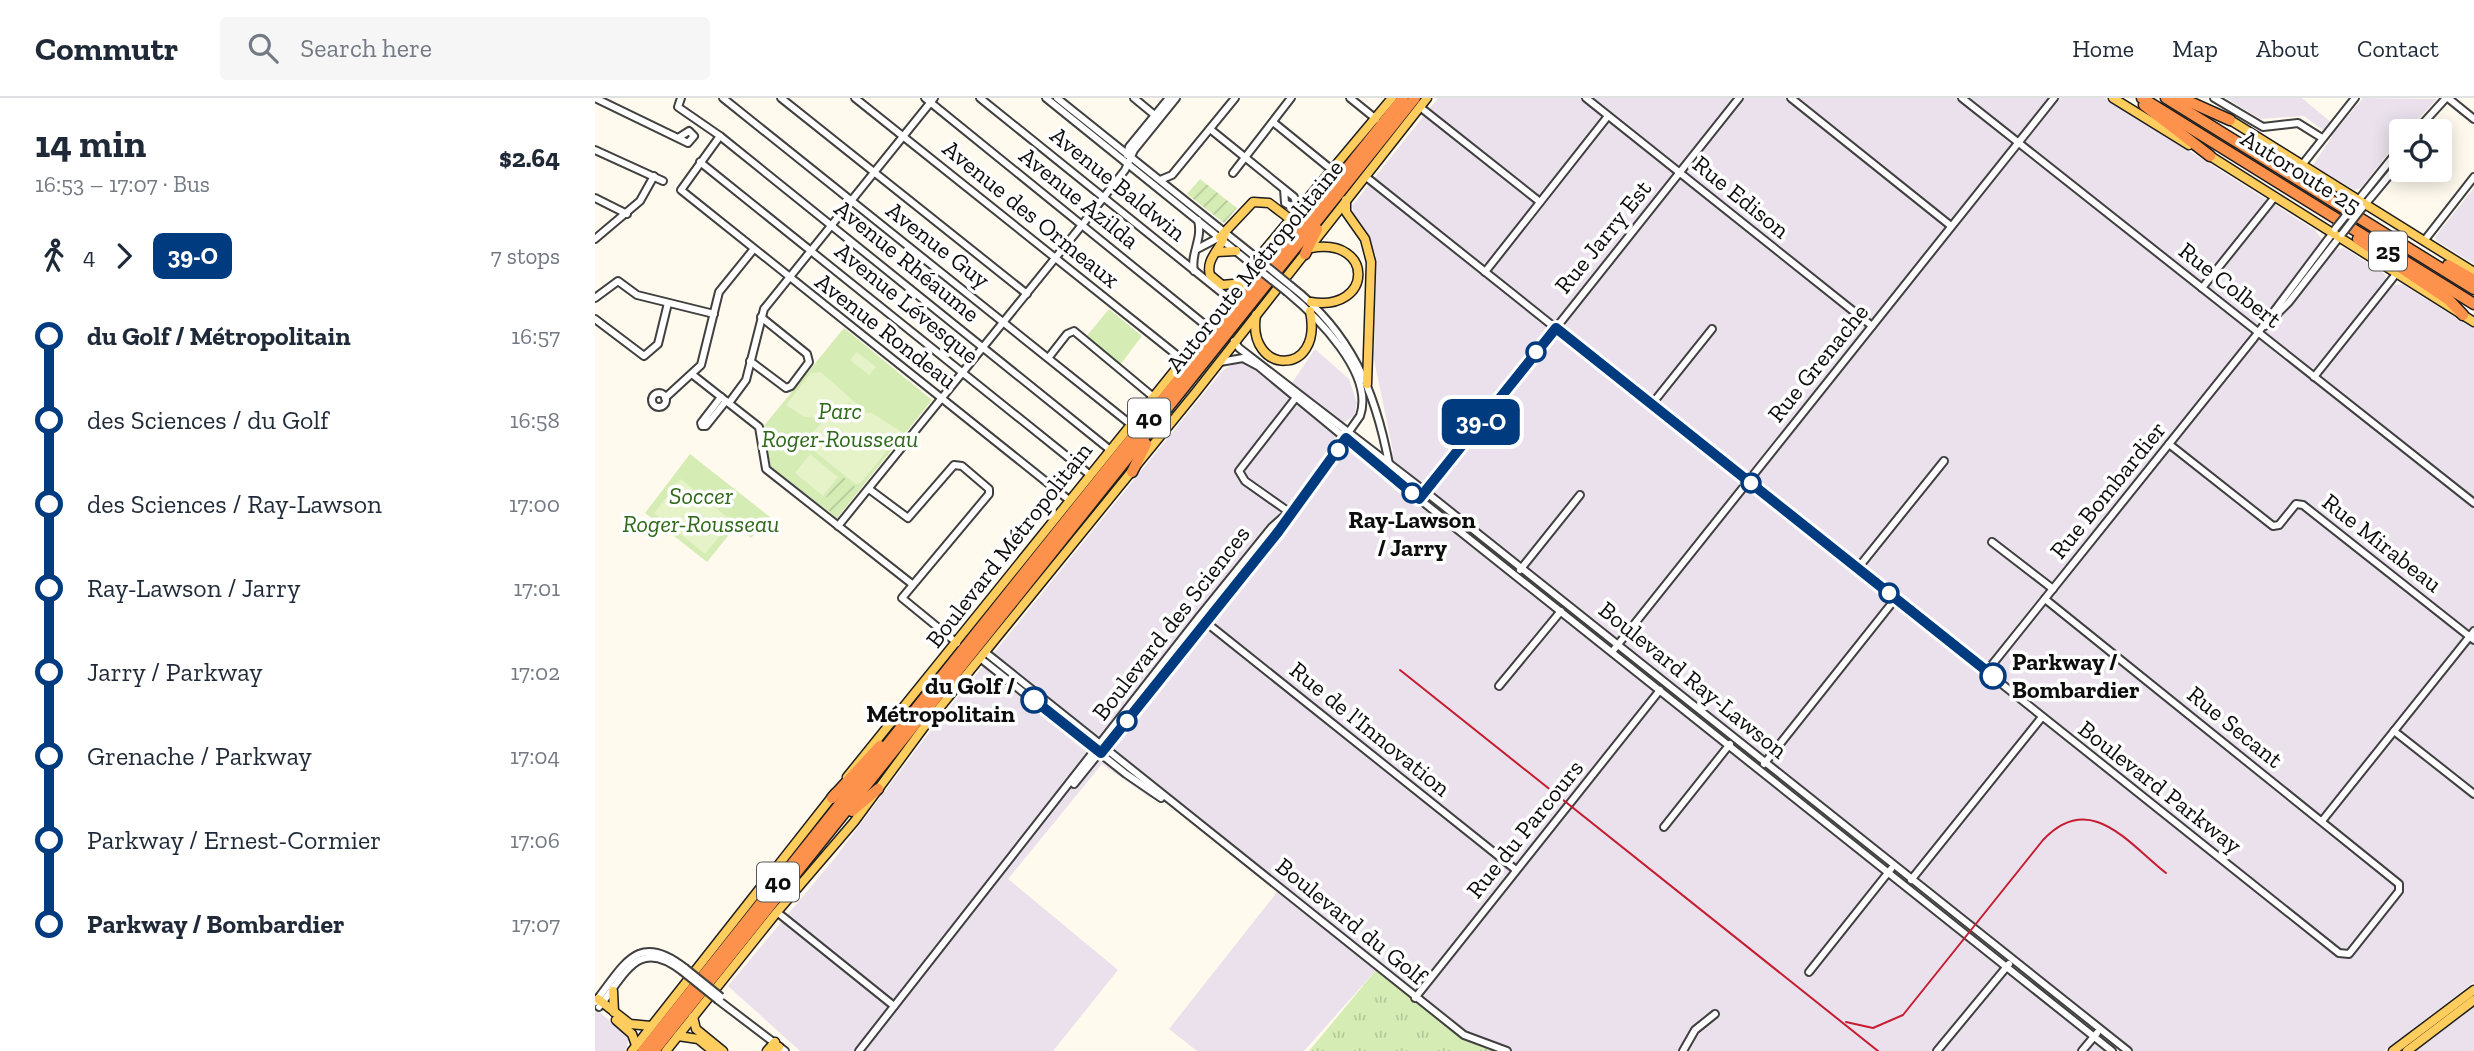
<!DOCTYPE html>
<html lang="en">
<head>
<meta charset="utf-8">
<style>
  body { margin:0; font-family:"Zilla Slab",serif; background:#f6f6f7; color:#1f2937; height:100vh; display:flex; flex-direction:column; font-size:26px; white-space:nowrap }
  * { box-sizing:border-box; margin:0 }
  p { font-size:23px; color:#747a83 }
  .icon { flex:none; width:38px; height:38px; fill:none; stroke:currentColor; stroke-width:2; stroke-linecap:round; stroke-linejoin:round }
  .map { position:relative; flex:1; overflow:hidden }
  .panel { display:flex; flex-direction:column; background:#fff; width:595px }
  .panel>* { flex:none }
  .badge { padding:0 14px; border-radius:10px; font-size:24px; line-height:46px }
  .controls { position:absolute; left:1794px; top:21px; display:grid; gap:14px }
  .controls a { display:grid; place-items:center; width:63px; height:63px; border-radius:7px; background:#fff; box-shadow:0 4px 18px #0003; font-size:35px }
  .map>.badge { position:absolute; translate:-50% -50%; box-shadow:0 0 0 4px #fff }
  .legs { display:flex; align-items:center; gap:10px; height:77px; padding:0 35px; font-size:23px }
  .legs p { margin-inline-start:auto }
  .head { display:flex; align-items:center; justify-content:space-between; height:119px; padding:0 35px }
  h1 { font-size:38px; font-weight:800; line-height:52px }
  ul { padding:0 35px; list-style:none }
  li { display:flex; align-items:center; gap:24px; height:84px; font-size:26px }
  li i { display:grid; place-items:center; width:10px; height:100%; margin:0 9px; background:currentColor }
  li i::after { content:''; width:18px; height:18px; margin:-9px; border:5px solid; border-radius:50%; background:#fff }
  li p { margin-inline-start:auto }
  li:first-child i { background:linear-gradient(#0000 50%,currentColor 0) }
  li:last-child i { background:linear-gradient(currentColor 50%,#0000 0) }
  header { display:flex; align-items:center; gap:42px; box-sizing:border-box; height:98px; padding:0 35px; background:#fff; border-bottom:2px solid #e0e1e3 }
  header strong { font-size:33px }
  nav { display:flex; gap:38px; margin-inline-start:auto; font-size:24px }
  .search { width:490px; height:63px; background:#f6f6f7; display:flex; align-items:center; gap:18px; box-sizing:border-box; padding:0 24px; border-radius:7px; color:#747a83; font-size:26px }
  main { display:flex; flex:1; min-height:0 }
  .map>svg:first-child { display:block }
  .industrial { fill:#eae1ed }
  .grass { fill:url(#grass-tufts) }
  .park { fill:#d5ecb4 }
  .garden { fill:url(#garden-furrows) }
  .pitch { fill:#e6f2c7 }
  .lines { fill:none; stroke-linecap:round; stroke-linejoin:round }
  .minor-casing { stroke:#404040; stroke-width:10 }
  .major-casing { stroke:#1e1e1e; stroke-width:11 }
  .highway-casing { stroke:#1e1e1e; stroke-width:13 }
  .minor { stroke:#fff; stroke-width:6 }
  .major { stroke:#ffcd5d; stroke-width:8 }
  .highway { stroke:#fd924d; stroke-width:10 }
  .rail { stroke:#c61c30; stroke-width:2 }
  .minor-bridge-casing { stroke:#404040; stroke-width:10; stroke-linecap:butt }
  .minor-bridge { stroke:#fff; stroke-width:6 }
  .line-1-casing { stroke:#fff; stroke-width:16 }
  .line-1 { stroke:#003b80; stroke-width:10 }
  .stop-1-dot { fill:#fff; stroke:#003b80; stroke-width:3.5 }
  .labels { text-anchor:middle; stroke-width:7; stroke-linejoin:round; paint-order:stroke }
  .shield { fill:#fff; stroke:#565656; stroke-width:2 }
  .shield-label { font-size:23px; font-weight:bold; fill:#0d0d0d }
  .street-label { font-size:24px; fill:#0d0d0d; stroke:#fff }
  .park-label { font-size:24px; font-style:italic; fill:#2f6919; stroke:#fff }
  .stop-label { font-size:24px; font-weight:bold; fill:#0d0d0d; stroke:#fff }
</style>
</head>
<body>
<header>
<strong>Commutr</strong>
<div class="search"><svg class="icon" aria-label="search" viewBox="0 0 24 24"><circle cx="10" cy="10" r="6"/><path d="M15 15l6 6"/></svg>Search here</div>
<nav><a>Home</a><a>Map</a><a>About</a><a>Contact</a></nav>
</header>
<main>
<section class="panel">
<div class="head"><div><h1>14 min</h1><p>16:53 – 17:07 · Bus</p></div><b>$2.64</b></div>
<div class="legs"><svg class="icon" aria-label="walk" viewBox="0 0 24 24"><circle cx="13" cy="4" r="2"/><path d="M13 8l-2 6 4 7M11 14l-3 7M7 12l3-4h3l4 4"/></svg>4<svg class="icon" aria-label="forward" viewBox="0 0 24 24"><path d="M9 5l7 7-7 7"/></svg><b class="badge" style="background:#003b80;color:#fff">39-O</b><p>7 stops</p></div>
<ul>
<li><i style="color:#003b80"></i><b>du Golf / Métropolitain</b><p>16:57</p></li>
<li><i style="color:#003b80"></i><span>des Sciences / du Golf</span><p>16:58</p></li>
<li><i style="color:#003b80"></i><span>des Sciences / Ray-Lawson</span><p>17:00</p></li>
<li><i style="color:#003b80"></i><span>Ray-Lawson / Jarry</span><p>17:01</p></li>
<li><i style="color:#003b80"></i><span>Jarry / Parkway</span><p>17:02</p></li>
<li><i style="color:#003b80"></i><span>Grenache / Parkway</span><p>17:04</p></li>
<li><i style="color:#003b80"></i><span>Parkway / Ernest-Cormier</span><p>17:06</p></li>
<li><i style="color:#003b80"></i><b>Parkway / Bombardier</b><p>17:07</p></li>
</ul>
</section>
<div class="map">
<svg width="1879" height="953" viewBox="0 0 1879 953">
  <defs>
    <pattern id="grass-tufts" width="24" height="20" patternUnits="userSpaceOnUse" patternTransform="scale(1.75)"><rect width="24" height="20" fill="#d5ecb4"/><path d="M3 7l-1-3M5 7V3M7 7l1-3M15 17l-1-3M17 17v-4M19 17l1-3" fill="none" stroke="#b6c99a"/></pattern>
    <pattern id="garden-furrows" width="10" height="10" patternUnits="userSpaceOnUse" patternTransform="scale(1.75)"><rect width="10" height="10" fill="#d5ecb4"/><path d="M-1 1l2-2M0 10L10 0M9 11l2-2" fill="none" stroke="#b6c99a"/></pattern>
  </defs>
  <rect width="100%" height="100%" fill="#fffaed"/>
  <g class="industrial">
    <polygon points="843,0 1510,0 1720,132 1726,140 1743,151 1749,150 1790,176 1791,181 1802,187 1807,186 1879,231 1879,884 1789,953 895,953 782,871 709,953 602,953 574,931 683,793 570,704 554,699 507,666 413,781 523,872 458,953 205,953 133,888 240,760 329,641 627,273 642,264 652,266 690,295 720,251 754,281 762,305 759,318 748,325 741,337 744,341 742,345 780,373 798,353 779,262 781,158 772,134 759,118 757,108"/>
    <polygon points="1631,0 1707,0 1743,30 1768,0 1842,1 1812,33 1806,33 1806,39 1766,90 1759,92 1718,67 1737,39 1709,18 1665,21"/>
    <polygon points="1879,90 1879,166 1842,143 1840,139"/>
    <polygon points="1879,909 1879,953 1821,953"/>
    <polygon points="0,910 34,940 31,953 0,953"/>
  </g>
  <polygon class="grass" points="782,871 869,937 912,953 714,953"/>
  <g class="park">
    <polygon points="514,211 547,238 525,267 491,239"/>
    <polygon points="249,230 337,302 242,420 174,367 168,329"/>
    <polygon points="95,356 175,419 156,440 141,428 112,464 50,415"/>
  </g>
  <g class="garden">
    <polygon points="605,81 642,110 629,125 592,96"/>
    <polygon points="247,378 264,392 242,419 229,408 234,401 231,399"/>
  </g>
  <g class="pitch">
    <polygon points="262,254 281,269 274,277 255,262"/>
    <polygon points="226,274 263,307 261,310 254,304 244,315 277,315 307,334 265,386 260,386 208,344 230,321 209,319 191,307 216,275"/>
    <polygon points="215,356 243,379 228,398 200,375"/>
    <polygon points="86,381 137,423 110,456 59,415"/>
  </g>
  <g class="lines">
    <g class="minor-casing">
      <g id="minor">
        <polyline points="0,0 93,45 99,38 94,33 83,40"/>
        <polyline points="86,0 83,9 125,38 514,351"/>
        <polyline points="128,0 534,325"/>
        <polyline points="186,0 432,196"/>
        <polyline points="260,0 588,262"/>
        <polyline points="330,0 614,230"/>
        <polyline points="385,0 636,202"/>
        <polyline points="451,0 653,163"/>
        <polyline points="462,0 658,157"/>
        <polyline points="539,0 562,19"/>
        <polyline points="755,0 781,21"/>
        <polyline points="991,0 1277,228"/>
        <polyline points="1196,0 1356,128"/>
        <polyline points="1367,0 1879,405"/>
        <polyline points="1619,0 1668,29 1703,25 1727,40"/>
        <polyline points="1853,0 1879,21"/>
        <polyline points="825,9 945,104"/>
        <polyline points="678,24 737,72"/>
        <polyline points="615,31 699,99 701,104 698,109 690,105 689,91"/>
        <polyline points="1821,33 1851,0"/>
        <polyline points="125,38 86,92 474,402"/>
        <polyline points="0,52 68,83"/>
        <polyline points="532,57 534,49 574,0"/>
        <polyline points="105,64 494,376"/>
        <polyline points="1707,67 1760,0"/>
        <polyline points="638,75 696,0"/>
        <polyline points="770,78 1744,855 1754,856 1804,793 1804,786 1450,501"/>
        <polyline points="565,82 577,77 640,0"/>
        <polyline points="0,100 32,116"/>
        <polyline points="1761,105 1806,49"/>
        <polyline points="1768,109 1806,63"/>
        <polyline points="0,141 45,103 59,78"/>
        <polyline points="1829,143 1879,79"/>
        <polyline points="602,151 625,139"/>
        <path d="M599 173C595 155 608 142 603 122"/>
        <polyline points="890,174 1013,18"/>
        <path d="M696 188C756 235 780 292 794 366"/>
        <polyline points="1607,190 1679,100"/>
        <polyline points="0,200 23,183 42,197 119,216"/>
        <polyline points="0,221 49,258 63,246 73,205"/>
        <polyline points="1670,228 1694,204 1746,137"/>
        <polyline points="639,243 644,250 827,391 1533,953"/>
        <polyline points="454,259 472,236 479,233 556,297"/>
        <polyline points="155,263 191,290 196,288 214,264 212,256 166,219"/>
        <polyline points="625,264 648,260 663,268 818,396 1517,953"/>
        <polyline points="98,277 164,329 171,371 317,486"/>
        <polyline points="1719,279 1801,176"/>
        <circle cx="64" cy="302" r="7"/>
        <polyline points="126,299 106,325 107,328 111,328 131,303"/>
        <polyline points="70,300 106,267 124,194 158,152"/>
        <polyline points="134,305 151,282 169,211 339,0"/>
        <polyline points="1057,306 1117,231"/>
        <polyline points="1574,346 1678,428 1684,427 1701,406 1708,407 1879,542"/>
        <polyline points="274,391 313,420 359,367 367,368 394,391 394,396 307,500 362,545"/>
        <polyline points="828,397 1144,0"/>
        <polyline points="694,414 650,383 644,373 703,297"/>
        <polyline points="243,428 487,127 530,72 539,52 581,0"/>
        <polyline points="1397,444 1458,491"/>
        <polyline points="1263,470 1349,363"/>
        <polyline points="925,472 985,397"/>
        <polyline points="608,522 921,772"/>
        <polyline points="390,554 869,937 912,953"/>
        <polyline points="1017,554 1459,0"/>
        <polyline points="385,560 531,676 566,700"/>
        <polyline points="1392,573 1659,240 1740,132"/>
        <polyline points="904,588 966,513"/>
        <polyline points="1799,633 1879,696"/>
        <polyline points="1169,666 1301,500"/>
        <path d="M479 686 683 434 765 318C780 275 721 218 692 194"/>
        <polyline points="1727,723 1879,533"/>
        <polyline points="1069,729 1135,646"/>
        <polyline points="1316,782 1447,619"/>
        <polyline points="182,814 299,908"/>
        <polyline points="1214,874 1296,771"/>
        <polyline points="820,900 1065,592"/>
        <polyline points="123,902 190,953"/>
        <path d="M0 904C29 868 42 832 90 870"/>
        <path d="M4 909C31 875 43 839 87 873"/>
        <polyline points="264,953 604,519 677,429 694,414"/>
        <polyline points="1088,953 1100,932 1120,916"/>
        <polyline points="1342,953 1414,866"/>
        <polyline points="1487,953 1502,935"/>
      </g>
    </g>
    <g class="major-casing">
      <g id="major">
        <polyline points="1518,0 1594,47"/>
        <polyline points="1632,20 1879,174"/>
        <polyline points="1612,56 1879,224"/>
        <polyline points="751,102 751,114 770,141 776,164 772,286"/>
        <path d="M630 134C628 151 610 159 615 177L627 187 649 185"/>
        <polyline points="625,139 658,104 674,105 695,121"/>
        <path d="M716 150C780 139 778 214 716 204"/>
        <polyline points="621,154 641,153"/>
        <path d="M661 217C651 277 729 280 715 213"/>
        <polyline points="252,679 643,194 665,166 668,154 797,0"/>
        <polyline points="18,893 19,914"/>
        <polyline points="3,901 35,926 56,928"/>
        <polyline points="98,919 101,931 128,953"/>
        <polyline points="21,922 37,936 41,947"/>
        <polyline points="83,938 103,941 118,953"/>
        <polyline points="37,953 240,695"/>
        <polyline points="71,953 182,814 259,724 329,629 601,294 832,0"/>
        <polyline points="172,953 180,944"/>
        <polyline points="181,953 184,949"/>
        <polyline points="1798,953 1879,892"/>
        <polyline points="1812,953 1879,902"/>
      </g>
    </g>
    <g class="highway-casing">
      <g id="highway">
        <polyline points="1547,0 1879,206"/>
        <polyline points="1571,0 1879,191"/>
        <polyline points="1586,0 1635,22"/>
        <polyline points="1549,7 1615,58"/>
        <polyline points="1763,141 1854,202 1868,217"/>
        <polyline points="710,156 722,131"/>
        <polyline points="665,166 745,72"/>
        <polyline points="1853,167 1879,182"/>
        <polyline points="537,374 551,346"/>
        <polyline points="237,700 285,648"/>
        <polyline points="257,713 283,691"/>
        <polyline points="48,953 808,0"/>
        <polyline points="59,953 820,0"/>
      </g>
    </g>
    <use href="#minor" class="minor"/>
    <use href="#major" class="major"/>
    <use href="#highway" class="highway"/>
    <g class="rail">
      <polyline points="805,572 1283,953"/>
      <path d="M1251 924 1278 930 1308 917 1448 742C1495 692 1533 745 1571 775"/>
    </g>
    <g class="minor-bridge-casing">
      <g id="minor-bridge">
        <polyline points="1740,131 1760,106"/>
        <polyline points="1747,136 1767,110"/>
        <polyline points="658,157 696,188"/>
        <polyline points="653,163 692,194"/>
        <polyline points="90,870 126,899"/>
        <polyline points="87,873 123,902"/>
      </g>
    </g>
    <use href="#minor-bridge" class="minor-bridge"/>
  </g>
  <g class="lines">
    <g class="line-1-casing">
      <polyline id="line-1" points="439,602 506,655 683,434 751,340 824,401 961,230 1398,578"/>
    </g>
    <use href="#line-1" class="line-1"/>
  </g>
  <g class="stop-1-dot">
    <circle cx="941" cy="254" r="9"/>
    <circle cx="743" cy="352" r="9"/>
    <circle cx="1156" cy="385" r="9"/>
    <circle cx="817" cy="395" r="9"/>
    <circle cx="1294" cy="495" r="9"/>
    <circle cx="1398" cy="578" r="12"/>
    <circle cx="439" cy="602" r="12"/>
    <circle cx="532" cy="623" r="9"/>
  </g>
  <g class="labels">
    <g class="shield">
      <rect x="1774" y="133.5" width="38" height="39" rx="5"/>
      <rect x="533" y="300.5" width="42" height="39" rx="5"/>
      <rect x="162" y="764.5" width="42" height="39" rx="5"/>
    </g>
    <g class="shield-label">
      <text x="1793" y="161">25</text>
      <text x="554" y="328">40</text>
      <text x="183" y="792">40</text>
    </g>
    <g class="street-label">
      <text transform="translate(1706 74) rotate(32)" y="8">Autoroute 25</text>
      <text transform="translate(523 86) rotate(39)" y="8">Avenue Baldwin</text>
      <text transform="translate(1146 99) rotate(39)" y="8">Rue Edison</text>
      <text transform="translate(484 100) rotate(39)" y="8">Avenue Azilda</text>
      <text transform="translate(436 116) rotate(39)" y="8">Avenue des Ormeaux</text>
      <text transform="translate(1008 139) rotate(-51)" y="8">Rue Jarry Est</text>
      <text transform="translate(343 147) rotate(38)" y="8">Avenue Guy</text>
      <text transform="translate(312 163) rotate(39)" y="8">Avenue Rhéaume</text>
      <text transform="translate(660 168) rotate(-51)" y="8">Autoroute Métropolitaine</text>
      <text transform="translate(1635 187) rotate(38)" y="8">Rue Colbert</text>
      <text transform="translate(312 205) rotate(39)" y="8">Avenue Lévesque</text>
      <text transform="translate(291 233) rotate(38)" y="8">Avenue Rondeau</text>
      <text transform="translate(1223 265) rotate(-51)" y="8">Rue Grenache</text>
      <text transform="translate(1513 392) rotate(-51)" y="8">Rue Bombardier</text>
      <text transform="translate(1787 445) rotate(38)" y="8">Rue Mirabeau</text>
      <text transform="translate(414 447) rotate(-52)" y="8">Boulevard Métropolitain</text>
      <text transform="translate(576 525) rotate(-52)" y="8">Boulevard des Sciences</text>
      <text transform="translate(1098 582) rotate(39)" y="8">Boulevard Ray-Lawson</text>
      <text transform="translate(1640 629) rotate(39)" y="8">Rue Secant</text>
      <text transform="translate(775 631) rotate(39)" y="8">Rue de l'Innovation</text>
      <text transform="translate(1565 689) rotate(38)" y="8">Boulevard Parkway</text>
      <text transform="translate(930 731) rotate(-51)" y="8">Rue du Parcours</text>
      <text transform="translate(756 823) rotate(39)" y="8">Boulevard du Golf</text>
    </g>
    <g class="park-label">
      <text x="245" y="321">Parc<tspan x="245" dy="28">Roger-Rousseau</tspan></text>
      <text x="106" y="406">Soccer<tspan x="106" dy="28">Roger-Rousseau</tspan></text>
    </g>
    <g class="stop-label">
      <text x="817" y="430">Ray-Lawson<tspan x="817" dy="28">/ Jarry</tspan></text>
      <text x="1417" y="572" text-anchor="start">Parkway /<tspan x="1417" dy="28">Bombardier</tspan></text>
      <text x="420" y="596" text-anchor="end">du Golf /<tspan x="420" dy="28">Métropolitain</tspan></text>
    </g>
  </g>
</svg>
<div class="controls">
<a><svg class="icon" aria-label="locate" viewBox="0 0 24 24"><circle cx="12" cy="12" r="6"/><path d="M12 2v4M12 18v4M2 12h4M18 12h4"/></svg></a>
</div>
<b class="badge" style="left:886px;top:324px;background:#003b80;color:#fff">39-O</b>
</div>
</main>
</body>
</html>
